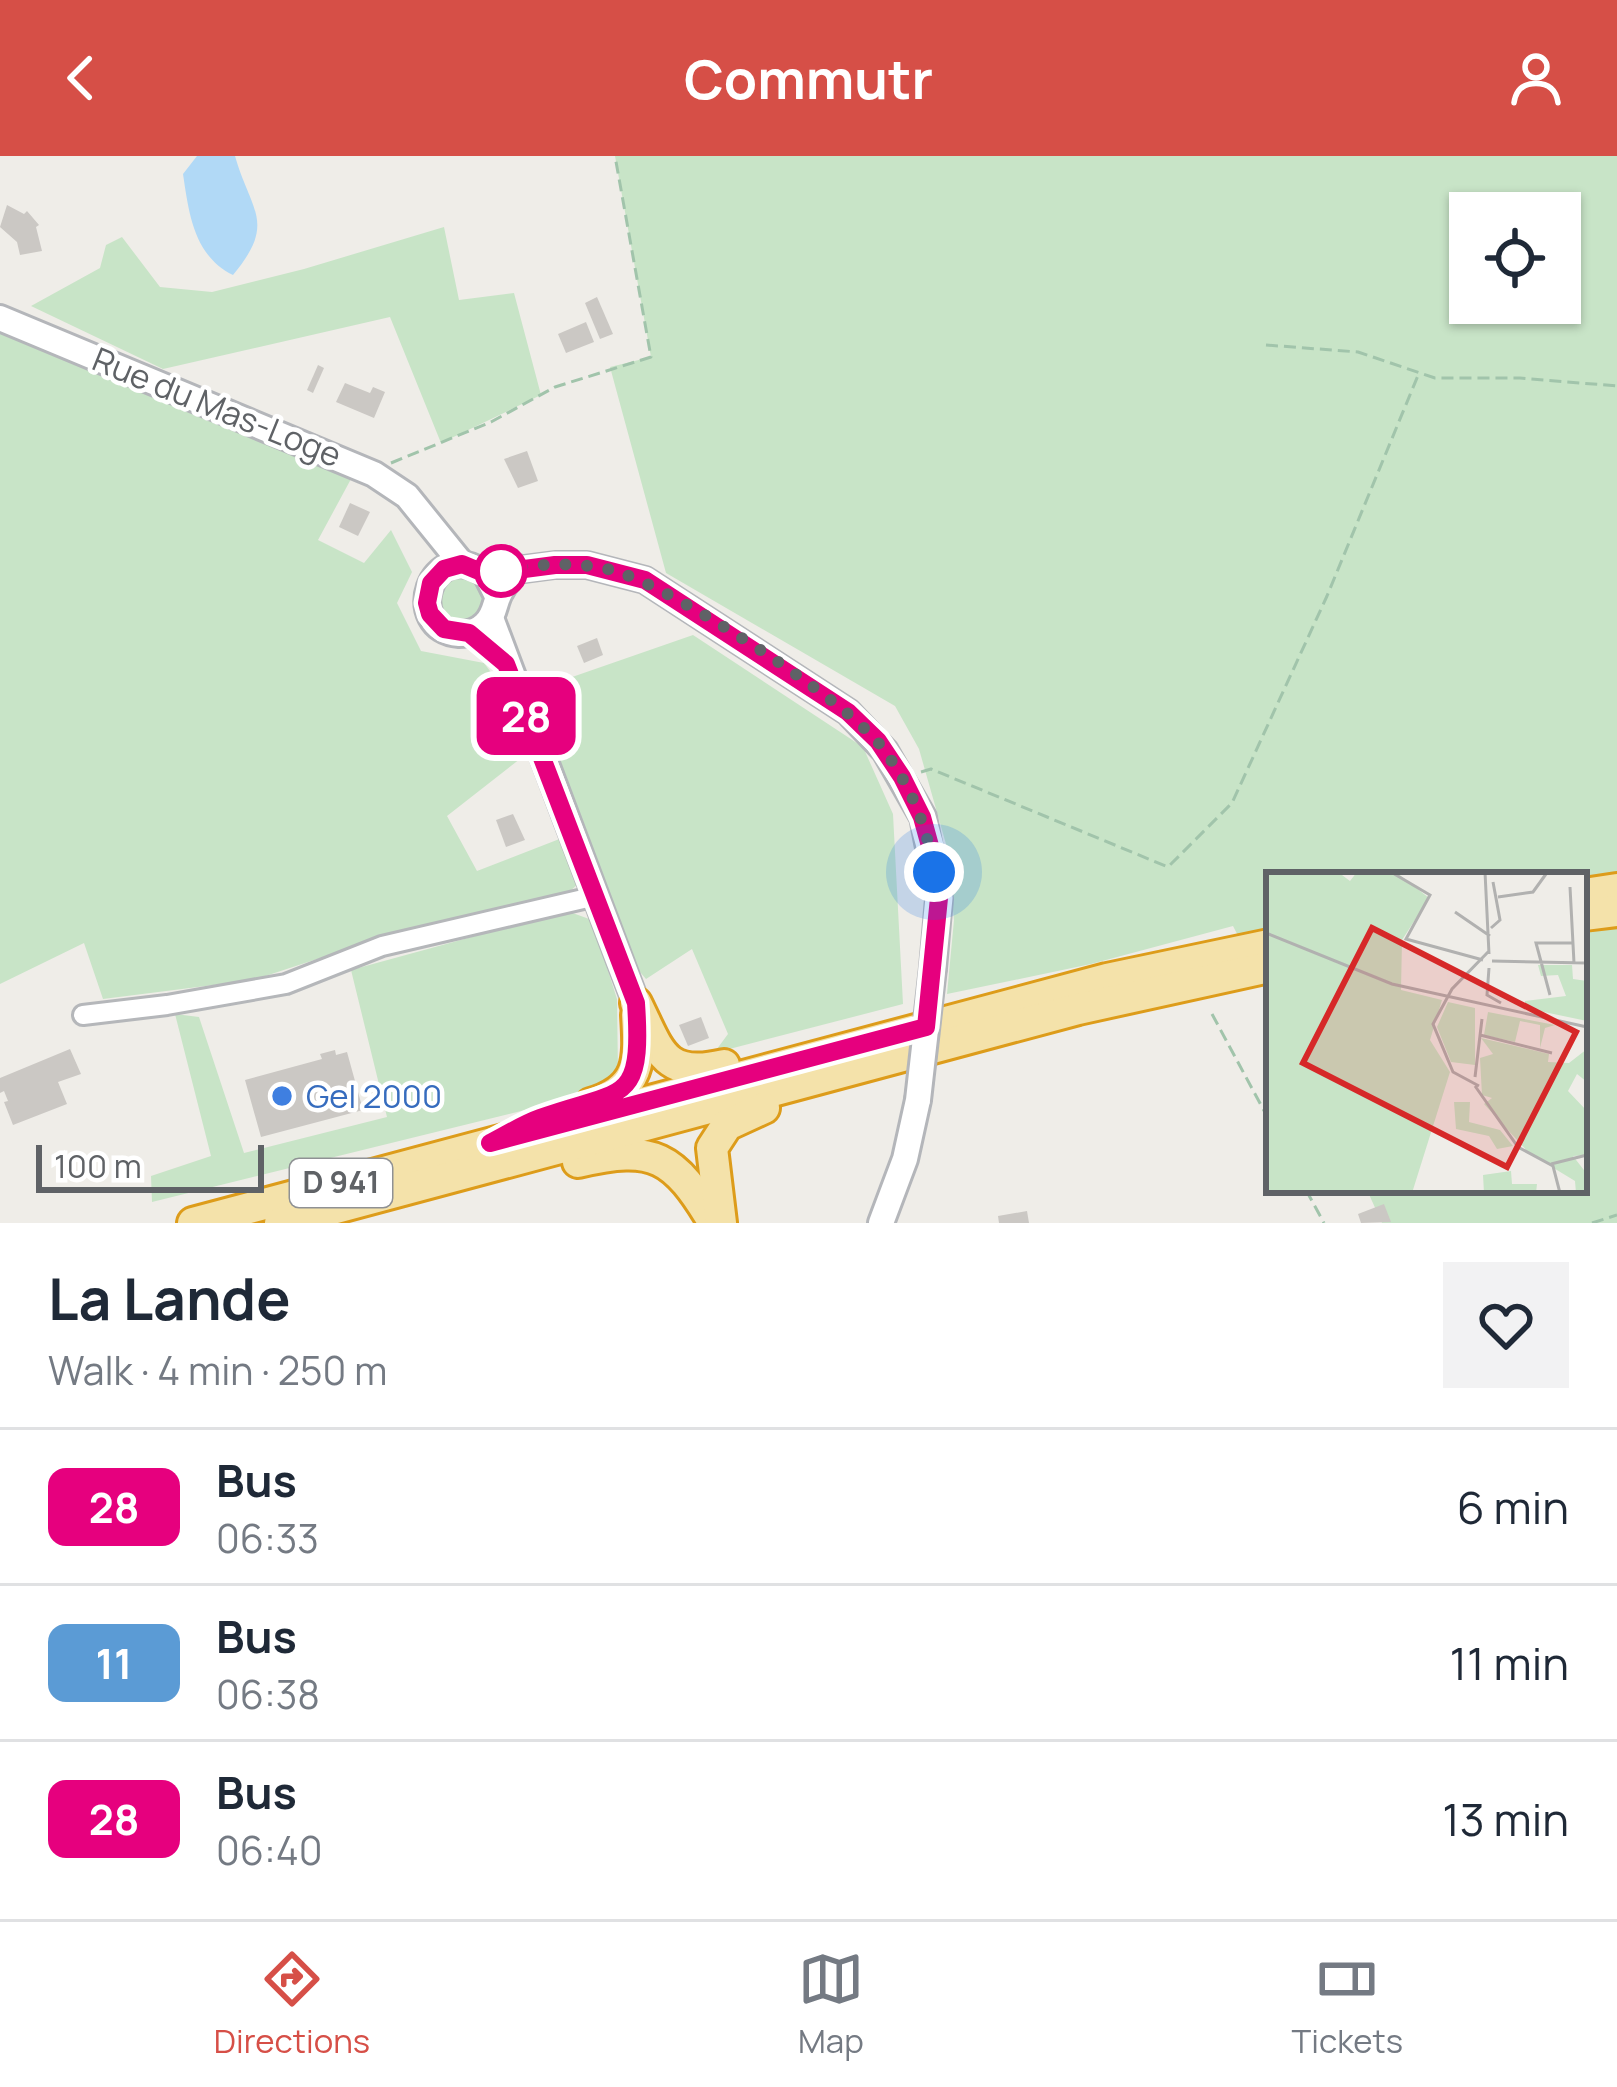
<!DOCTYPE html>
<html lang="en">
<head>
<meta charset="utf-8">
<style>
  body { margin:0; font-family:Manrope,sans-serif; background:#f2f2f3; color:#1f2937; height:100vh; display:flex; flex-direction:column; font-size:45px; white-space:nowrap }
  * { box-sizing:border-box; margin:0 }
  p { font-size:39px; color:#747a83 }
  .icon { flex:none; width:66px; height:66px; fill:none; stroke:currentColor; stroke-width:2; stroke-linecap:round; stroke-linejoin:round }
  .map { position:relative; height:1067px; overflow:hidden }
  .panel { display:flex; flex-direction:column; background:#fff; flex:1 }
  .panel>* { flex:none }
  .badge { padding:0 24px; border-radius:18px; font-size:42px; line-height:78px }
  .controls { position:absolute; left:1449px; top:36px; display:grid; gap:24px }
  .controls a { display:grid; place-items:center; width:132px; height:132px; border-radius:0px; background:#fff; box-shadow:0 3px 9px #0004; font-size:60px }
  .scale { position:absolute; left:36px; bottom:30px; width:228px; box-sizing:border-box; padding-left:12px; border:6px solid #5f6266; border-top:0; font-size:33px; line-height:42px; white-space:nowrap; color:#5f6266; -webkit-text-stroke:9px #fff; paint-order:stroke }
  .you { position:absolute; width:60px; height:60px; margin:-30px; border:9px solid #fff; border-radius:50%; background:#1a73e8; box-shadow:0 0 0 18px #1a73e833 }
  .map>.badge { position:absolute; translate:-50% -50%; box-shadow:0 0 0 6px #fff }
  .round { display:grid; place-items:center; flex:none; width:126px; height:126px; border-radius:0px; background:#f2f2f3 }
  .overview { display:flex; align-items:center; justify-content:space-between; height:204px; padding:0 48px }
  h1 { font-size:57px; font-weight:700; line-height:90px }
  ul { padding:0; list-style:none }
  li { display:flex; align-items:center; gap:36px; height:156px; padding:0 48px; border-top:3px solid #e0e1e3 }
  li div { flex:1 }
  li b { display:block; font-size:45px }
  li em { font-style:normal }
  li .badge { min-width:132px; font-weight:700; text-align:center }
  header { display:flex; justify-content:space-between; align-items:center; height:156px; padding:0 48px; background:#d64f47; color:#fff; font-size:54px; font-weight:700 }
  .tabs { display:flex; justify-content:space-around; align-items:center; height:168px; border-top:3px solid #e0e1e3; background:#fff; font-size:33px; color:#747a83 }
  .tabs a { display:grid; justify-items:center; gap:6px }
  .tabs .on { color:#d64f47 }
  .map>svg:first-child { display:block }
  .green { fill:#c8e4c7; fill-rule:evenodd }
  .water { fill:#b1d9f6 }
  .building { fill:#cbc8c4 }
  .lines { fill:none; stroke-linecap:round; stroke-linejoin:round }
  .minor-casing { stroke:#b5b7ba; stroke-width:24 }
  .secondary-casing { stroke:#b4b6ba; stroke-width:30 }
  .trunk-casing { stroke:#dd9c1a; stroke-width:36 }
  .path { stroke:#a1c4ab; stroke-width:3; stroke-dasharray:12 6; stroke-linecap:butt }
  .minor { stroke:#fff; stroke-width:18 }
  .secondary { stroke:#fff; stroke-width:24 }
  .trunk { stroke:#f4e2aa; stroke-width:30 }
  .secondary-bridge-casing { stroke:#b4b6ba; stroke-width:30; stroke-linecap:butt }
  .secondary-bridge { stroke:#fff; stroke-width:24 }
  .line-casing { stroke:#fff; stroke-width:27 }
  .line { stroke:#e6007e; stroke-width:18 }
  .walk { stroke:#5f6266; stroke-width:12; stroke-dasharray:0 21.6 }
  .stop-dot { fill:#fff; stroke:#e6007e; stroke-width:6 }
  .shop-dot { fill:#3f7fe0; stroke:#fff; stroke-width:4.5 }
  .labels { text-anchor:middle; stroke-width:9; stroke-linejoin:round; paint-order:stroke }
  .shield { fill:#fff; stroke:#8f9194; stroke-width:3 }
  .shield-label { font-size:30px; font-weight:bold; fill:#5f6266 }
  .street-label { font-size:33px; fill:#5f6266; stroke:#fff }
  .shop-label { font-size:33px; fill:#366cbe; stroke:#fff; text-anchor:start }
  .inset-road { fill:none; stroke:#b1b1b0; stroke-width:3 }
  .view { fill:#d62828; fill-opacity:0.15; stroke:#d62828; stroke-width:6 }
  .inset-edge { fill:none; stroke:#5f6266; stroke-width:6 }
</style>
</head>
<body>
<header><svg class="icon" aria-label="back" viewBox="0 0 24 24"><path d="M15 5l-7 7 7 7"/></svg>Commutr<svg class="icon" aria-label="person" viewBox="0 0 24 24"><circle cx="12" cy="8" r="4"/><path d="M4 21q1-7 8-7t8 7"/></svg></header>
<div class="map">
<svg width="1617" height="1067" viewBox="0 0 1617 1067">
  <rect width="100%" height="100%" fill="#efede8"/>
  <g class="green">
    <path d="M615 0H1617V1067H1382L1367 1034H1584V719H1269V840L1233 770 1091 808 947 838 954 764 946 688 919 593 895 550 666 417 610 211 651 201ZM1470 57H1560V147H1470Z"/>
    <polygon points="444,71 459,144 514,137 541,239 441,287 390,161 163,213 31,150 100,112 106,89 122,81 160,131 212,136 304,113"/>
    <polygon points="0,177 102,216 114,225 351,323 318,384 364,407 391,374 412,416 397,447 421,495 484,507 505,535 525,599 447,660 477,715 562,682 579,727 567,738 369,786 253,824 103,843 84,787 0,828"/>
    <circle cx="461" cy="442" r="22"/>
    <polygon points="693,479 863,591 893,658 903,848 714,897 728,878 692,793 646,823 634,809 529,536"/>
    <polygon points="567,755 592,764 617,843 618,917 594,937 152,1046 151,1020 211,1000 175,858 199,861 244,997 387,961 351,814"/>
  </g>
  <path class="water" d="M197 0H235C251 56 277 66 233 119 194 100 189 58 183 18Z"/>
  <g class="building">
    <polygon points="7,49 24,58 27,55 39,69 36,71 42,95 20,99 17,86 0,71"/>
    <polygon points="597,141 613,178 600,183 585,147"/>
    <polygon points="586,166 594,186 566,197 558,178"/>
    <polygon points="318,209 324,212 313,237 307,234"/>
    <polygon points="345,227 370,237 373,231 385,236 374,262 336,246"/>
    <polygon points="527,295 538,325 518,332 504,303"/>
    <polygon points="350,347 370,356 358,380 339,371"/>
    <polygon points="597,482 603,499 584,507 577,490"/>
    <polygon points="513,658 525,684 506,691 496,664"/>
    <polygon points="701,861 709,882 688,890 679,869"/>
    <polygon points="70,893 81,918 58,926 67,948 13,969 4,946 8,945 4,935 0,937 0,922"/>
    <polygon points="335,894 336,899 347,896 363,954 261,981 245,924 322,903 320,898"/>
    <polygon points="1384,1048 1391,1066 1361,1067 1358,1058"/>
    <polygon points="1027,1055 1029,1067 999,1067 998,1060"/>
  </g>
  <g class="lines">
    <g class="minor-casing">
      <polyline id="minor" points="83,859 167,849 286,828 382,790 596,740"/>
    </g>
    <g class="secondary-casing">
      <g id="secondary">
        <polyline points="0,162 374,318 407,340 462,408"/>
        <polyline points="486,418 555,409 587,409 645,424 848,556 885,595 923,661 939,743 933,812"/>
        <path d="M497 440 486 418C429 378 402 474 459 478 469 478 478 475 485 468 496 458 494 446 501 435 505 427 512 419 518 412"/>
        <polyline points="491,462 636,847"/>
        <polyline points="881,1067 905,1003 918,944"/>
      </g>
    </g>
    <g class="trunk-casing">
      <g id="trunk">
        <polyline points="1584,738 1617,733"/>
        <polyline points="1584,759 1617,755"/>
        <path d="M636 847C660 895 663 923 724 909"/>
        <path d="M591 948C641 933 640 905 637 859"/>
        <path d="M578 1006C654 988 674 1000 714 1067"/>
        <polyline points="193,1067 1107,823 1269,789"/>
        <polyline points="280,1067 1078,853 1269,811"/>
        <polyline points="721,1067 712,992 727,969 764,952"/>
      </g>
    </g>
    <g class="path">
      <polyline points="1266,189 1358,196 1435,222 1520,222 1617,230"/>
      <polyline points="391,307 491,266 555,231 651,201 615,0"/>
      <polyline points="921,616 931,613 1168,711 1232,647 1327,440 1419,217"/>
      <polyline points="1212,858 1269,964"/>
      <polyline points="1306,1034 1324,1067"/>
      <polyline points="1592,1067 1617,1059"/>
    </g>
    <use href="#minor" class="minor"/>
    <use href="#secondary" class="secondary"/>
    <use href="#trunk" class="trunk"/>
    <g class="secondary-bridge-casing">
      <polyline id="secondary-bridge" points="918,944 933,812"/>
    </g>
    <use href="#secondary-bridge" class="secondary-bridge"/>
  </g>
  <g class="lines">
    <g class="line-casing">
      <path id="line" d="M462 408 486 418 555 409H587L645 424 848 556 878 585 902 621 922 661 930 690 939 742 926 871 490 987C506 979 523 968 540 962 623 932 643 951 636 847L506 508 469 477 444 473 430 458 427 447 431 427 444 413Z"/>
    </g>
    <use href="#line" class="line"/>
    <path class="walk" d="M501 415C536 408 576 405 611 414 667 427 847 545 881 590 910 628 927 669 934 716"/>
  </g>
  <circle class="stop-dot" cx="501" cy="415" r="24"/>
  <circle class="shop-dot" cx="282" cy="940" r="12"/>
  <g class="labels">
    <rect class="shield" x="290" y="1003" width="102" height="48" rx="9"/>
    <g class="shield-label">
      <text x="341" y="1037">D 941</text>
    </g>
    <g class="street-label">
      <text transform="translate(217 251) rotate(22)" y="12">Rue du Mas-Loge</text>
    </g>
    <g class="shop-label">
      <text x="306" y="952">Gel 2000</text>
    </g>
  </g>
  <g transform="translate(1266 716)">
    <rect width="321" height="321" fill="#efede8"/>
    <path d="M0 0H72L84 9 91 0H130L163 26 136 68 135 118 176 128 164 168 184 200 146 321H0ZM272 93H306L307 107 321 109V149L259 136V129L300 124 292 103 275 104ZM182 130 209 136V193L185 190 171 155ZM222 140 289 153 279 156 274 176V153L254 149 249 170 218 163ZM215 166 283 182 282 190 303 191 321 177V210L311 202 302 219 320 238 321 283 307 284 321 302V321H310L309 309 263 281 218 232 226 226 216 223 214 186 227 182ZM188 230H204L203 250 234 258 247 274 231 277 223 264 190 257ZM245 299 246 312H271L270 321H218L217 303Z" fill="#c8e4c7"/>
    <path class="inset-road" d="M125 0 164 23 140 67 217 88M219 0 223 82M304 15 308 91M232 25 267 20 280 2M189 40 224 64M225 56 234 48 227 10M0 61 126 112 321 155M226 89 321 91M223 96 221 123 235 131M284 123 270 71H307M214 163 286 181M209 205 216 147M209 214 252 275 287 294 294 321M213 214 187 200 167 152 186 117 223 79M285 292 321 283"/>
    <path class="view" d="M106 56 310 160 241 295 37 191Z"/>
    <rect width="321" height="321" class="inset-edge"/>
  </g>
</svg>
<div class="controls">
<a><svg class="icon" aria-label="locate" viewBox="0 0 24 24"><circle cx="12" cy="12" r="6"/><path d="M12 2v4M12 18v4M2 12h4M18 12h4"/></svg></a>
</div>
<div class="scale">100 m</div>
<div class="you" style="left:934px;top:716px"></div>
<b class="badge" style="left:526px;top:560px;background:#e6007e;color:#fff">28</b>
</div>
<section class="panel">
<div class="overview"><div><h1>La Lande</h1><p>Walk · 4 min · 250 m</p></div><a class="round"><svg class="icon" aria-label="heart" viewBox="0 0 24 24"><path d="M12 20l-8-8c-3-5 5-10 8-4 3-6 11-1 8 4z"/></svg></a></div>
<ul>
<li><span class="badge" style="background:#e6007e;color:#fff">28</span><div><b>Bus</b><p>06:33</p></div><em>6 min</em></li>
<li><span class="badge" style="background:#5b9bd5;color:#fff">11</span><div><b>Bus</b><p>06:38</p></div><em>11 min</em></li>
<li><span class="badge" style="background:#e6007e;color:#fff">28</span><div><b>Bus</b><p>06:40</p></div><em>13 min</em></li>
</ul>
</section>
<nav class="tabs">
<a class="on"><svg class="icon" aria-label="directions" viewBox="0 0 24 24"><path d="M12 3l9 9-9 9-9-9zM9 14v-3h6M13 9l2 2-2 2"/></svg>Directions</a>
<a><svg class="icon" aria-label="map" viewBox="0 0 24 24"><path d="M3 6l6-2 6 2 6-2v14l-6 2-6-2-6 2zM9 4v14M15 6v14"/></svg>Map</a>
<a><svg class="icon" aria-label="tickets" viewBox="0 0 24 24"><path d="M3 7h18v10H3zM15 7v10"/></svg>Tickets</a>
</nav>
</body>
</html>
